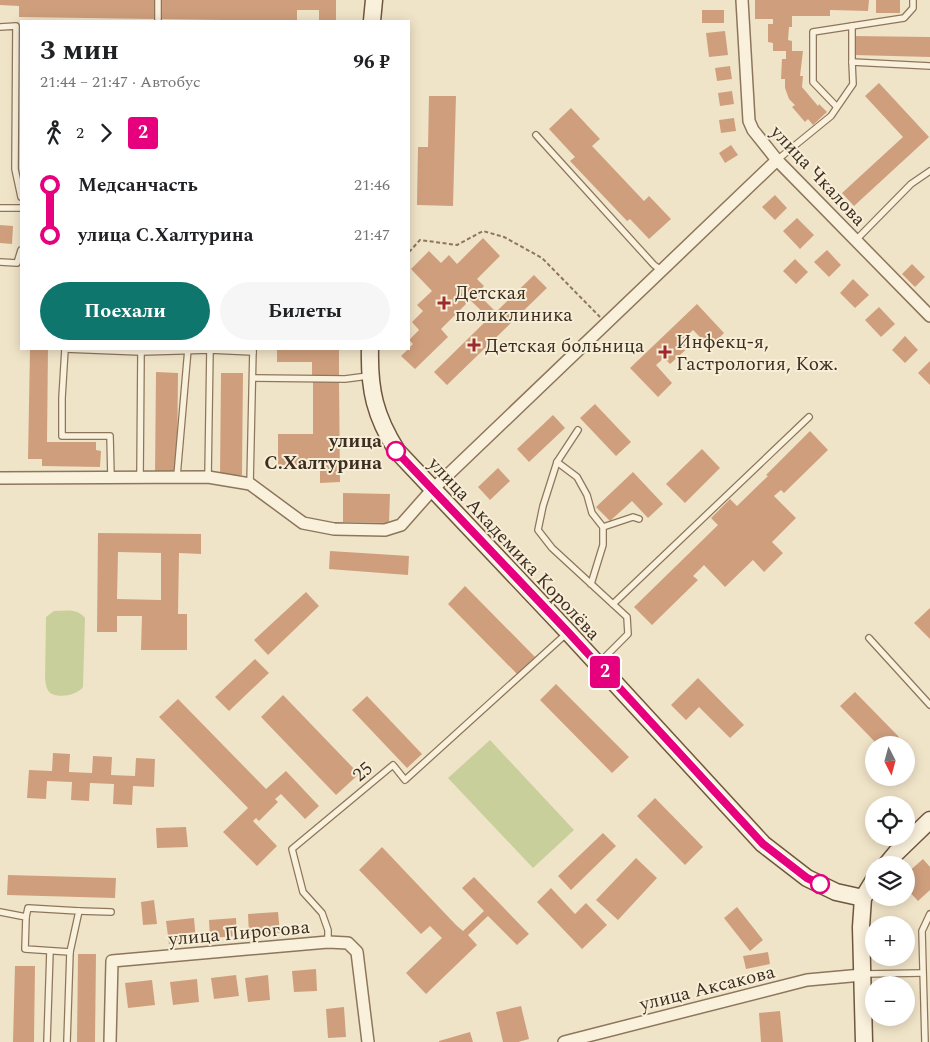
<!DOCTYPE html>
<html lang="ru">
<head>
<meta charset="utf-8">
<style>
  body { margin:0; font-family:Spectral,serif; background:#f6f6f6; color:#202124; height:100vh; display:flex; flex-direction:column; font-size:19px; white-space:nowrap }
  * { box-sizing:border-box; margin:0 }
  p { font-size:16px; color:#757577 }
  .icon { flex:none; width:28px; height:28px; fill:none; stroke:currentColor; stroke-width:2; stroke-linecap:round; stroke-linejoin:round }
  .map { position:relative; flex:1; overflow:hidden }
  .panel { position:absolute; left:20px; top:20px; width:390px; height:330px; display:flex; flex-direction:column; background:#fff; border-radius:0px; box-shadow:0 2px 12px #0003 }
  .panel>* { flex:none }
  .badge { padding:0 10px; border-radius:4px; font-size:18px; line-height:32px }
  .needle { width:32px; rotate:174deg }
  .tools { position:absolute; left:865px; top:736px; display:grid; gap:10px }
  .tools a { display:grid; place-items:center; width:50px; height:50px; border-radius:50%; background:#fff; box-shadow:0 2px 12px #0003; font-size:25px }
  .map>.badge { position:absolute; translate:-50% -50%; box-shadow:0 0 0 2px #fff }
  .legs { display:flex; align-items:center; gap:8px; height:55px; padding:0 20px; font-size:16px }
  .legs p { margin-inline-start:auto }
  .overview { display:flex; align-items:center; justify-content:space-between; height:85px; padding:0 20px }
  h1 { font-size:28px; font-weight:700; line-height:38px }
  .button { display:flex; gap:10px; margin-top:auto; padding:10px 20px }
  .button a { flex:1; height:58px; border-radius:30px; background:#0f766e; color:#fff; font-size:20px; font-weight:700; line-height:58px; text-align:center }
  .button a+a { background:#f6f6f6; color:#202124 }
  ul { padding:0 20px; list-style:none }
  li { display:flex; align-items:center; gap:18px; height:50px; font-size:19px }
  li i { display:grid; place-items:center; width:8px; height:100%; margin:0 6px; background:currentColor }
  li i::after { content:''; width:12px; height:12px; margin:-6px; border:4px solid; border-radius:50%; background:#fff }
  li p { margin-inline-start:auto }
  li:first-child i { background:linear-gradient(#0000 50%,currentColor 0) }
  li:last-child i { background:linear-gradient(currentColor 50%,#0000 0) }
  .map>svg:first-child { display:block }
  .green { fill:#c9cf9b }
  .building { fill:#cf9f7d; fill-rule:evenodd }
  .lines { fill:none; stroke-linecap:round; stroke-linejoin:round }
  .lane-casing { stroke:#8d765c; stroke-width:8 }
  .street-casing { stroke:#8d765c; stroke-width:14 }
  .secondary-casing { stroke:#6f573f; stroke-width:19 }
  .path { stroke:#8d765c; stroke-width:2; stroke-dasharray:4 2.5; stroke-linecap:butt }
  .lane { stroke:#faf1dc; stroke-width:5.5 }
  .street { stroke:#faf1dc; stroke-width:11 }
  .secondary { stroke:#faf1dc; stroke-width:16 }
  .line-1-casing { stroke:#fff; stroke-width:11 }
  .line-1 { stroke:#e6007e; stroke-width:8 }
  .poi-dot { fill:#9e2a2b; stroke:#f7eed8; stroke-width:2 }
  .stop-1-dot { fill:#fff; stroke:#e6007e; stroke-width:2.5 }
  .labels { text-anchor:middle; stroke-width:4; stroke-linejoin:round; paint-order:stroke }
  .street-label { font-size:19px; fill:#3d2e20; stroke:#f7eed8 }
  .poi-label { font-size:19px; fill:#3d2e20; stroke:#f7eed8; text-anchor:start }
  .stop-label { font-size:19px; font-weight:bold; fill:#3d2e20; stroke:#f7eed8; text-anchor:end }
</style>
</head>
<body>
<div class="map">
<svg width="930" height="1042" viewBox="0 0 930 1042">
  <rect width="100%" height="100%" fill="#f0e4c8"/>
  <g class="green">
    <path d="M54 611C66 611 77 608 85 618L83 687C77 695 61 698 52 694 46 691 46 684 45 679L46 617Z"/>
    <polygon points="490,740 574,830 533,868 448,778"/>
  </g>
  <g class="building">
    <polygon points="0,0 336,0 336,21 319,21 319,10 297,10 297,21 19,17 19,6 0,5"/>
    <polygon points="755,0 869,0 868,11 830,10 830,16 792,16 792,27 789,27 788,40 792,41 792,51 803,51 800,76 803,76 802,87 818,106 819,104 827,112 813,125 808,119 805,122 792,107 795,105 789,99 785,88 785,79 781,79 782,59 786,59 786,51 773,51 773,43 768,42 768,24 773,24 773,19 755,19"/>
    <rect x="876" y="0" width="24" height="13"/>
    <rect x="702" y="10" width="22" height="13"/>
    <polygon points="725,31 728,55 709,57 706,33"/>
    <polygon points="854,36 930,37 930,57 854,55"/>
    <polygon points="730,66 732,79 717,81 715,68"/>
    <polygon points="879,83 929,137 854,206 842,193 903,137 865,96"/>
    <polygon points="732,91 734,104 720,106 718,93"/>
    <polygon points="429,96 456,96 453,206 417,205 418,147 428,147"/>
    <polygon points="571,108 600,139 592,146 644,201 649,196 671,219 649,239 630,219 627,221 570,161 575,157 549,129"/>
    <polygon points="734,118 736,131 721,133 719,120"/>
    <polygon points="731,145 738,155 725,163 719,153"/>
    <polygon points="775,195 787,208 775,220 762,207"/>
    <polygon points="797,218 814,235 800,249 783,231"/>
    <polygon points="0,225 13,226 12,244 0,243"/>
    <polygon points="483,238 500,256 477,279 484,286 477,293 496,312 534,275 547,288 447,385 434,372 489,318 470,300 441,329 448,337 415,369 401,356 413,344 409,340 419,330 412,322 423,311 417,305 432,291 411,269 429,251 441,263 449,255 457,264"/>
    <polygon points="827,250 841,265 829,277 814,262"/>
    <polygon points="795,259 808,272 796,284 783,271"/>
    <polygon points="912,264 925,277 915,287 902,274"/>
    <polygon points="853,279 869,295 855,308 840,293"/>
    <polygon points="697,304 724,333 710,347 693,330 685,338 691,345 670,364 664,358 656,365 672,383 658,397 630,368"/>
    <polygon points="879,307 895,324 881,337 865,320"/>
    <polygon points="905,336 918,350 905,363 892,350"/>
    <polygon points="30,349 48,349 47,442 96,442 96,450 101,451 100,467 42,466 42,459 28,459"/>
    <polygon points="277,349 339,349 339,377 312,377 312,362 277,362"/>
    <polygon points="930,361 930,385 918,373"/>
    <polygon points="156,372 178,373 177,474 155,474"/>
    <polygon points="221,373 243,373 242,475 220,475"/>
    <polygon points="339,381 340,482 320,483 320,465 278,465 278,434 313,434 313,382"/>
    <polygon points="595,404 631,442 616,456 580,418"/>
    <polygon points="553,415 565,428 529,462 517,449"/>
    <polygon points="810,431 828,450 784,493 781,490 774,496 796,518 772,542 783,553 764,572 753,560 725,587 704,565 693,576 698,580 652,625 634,607 718,525 711,518 730,499 737,506 768,476 766,475"/>
    <polygon points="702,449 720,468 685,503 666,484"/>
    <polygon points="498,468 510,481 490,500 478,487"/>
    <polygon points="633,472 663,504 648,518 632,501 610,521 596,507"/>
    <polygon points="343,493 390,494 389,523 343,522"/>
    <path d="M98 533 201 534V554L179 553 178 614H187V650H141L142 616H117V632H97ZM118 552 161 553V600L117 599Z"/>
    <polygon points="330,551 409,556 408,575 329,569"/>
    <polygon points="465,586 535,657 517,674 448,604"/>
    <polygon points="306,592 319,606 268,655 254,640"/>
    <polygon points="930,608 930,639 914,623"/>
    <polygon points="255,659 269,673 229,711 215,697"/>
    <polygon points="698,678 744,725 730,738 699,707 686,720 671,705"/>
    <polygon points="556,684 629,757 612,773 540,700"/>
    <polygon points="855,692 899,737 895,741 899,745 878,745 840,706"/>
    <polygon points="283,695 359,774 336,795 261,717"/>
    <polygon points="367,696 422,754 407,768 352,710"/>
    <polygon points="178,699 266,789 286,771 319,806 305,819 281,794 275,799 278,802 259,821 256,818 253,821 277,846 257,866 223,832 248,808 159,717"/>
    <polygon points="906,752 913,759 906,766"/>
    <polygon points="53,753 70,754 69,772 92,773 93,756 112,757 111,775 135,776 136,758 155,759 154,787 133,786 132,805 113,804 114,784 90,783 89,801 71,800 72,782 47,781 46,799 27,798 29,770 52,771"/>
    <polygon points="655,798 703,847 685,865 637,816"/>
    <polygon points="186,827 188,847 157,848 156,828"/>
    <polygon points="603,833 616,846 571,890 558,876"/>
    <polygon points="382,847 456,925 463,931 484,911 462,888 474,877 529,934 517,945 488,916 468,935 477,945 426,994 406,973 442,938 430,926 421,934 359,870"/>
    <polygon points="636,858 657,878 618,920 596,900"/>
    <polygon points="923,859 930,867 930,890 918,901 906,888 906,874"/>
    <polygon points="8,875 116,878 115,898 7,895"/>
    <polygon points="551,888 575,914 586,903 607,925 582,949 537,902"/>
    <polygon points="154,900 157,924 143,925 141,902"/>
    <polygon points="737,907 763,940 750,951 724,918"/>
    <polygon points="278,912 280,933 249,935 248,914"/>
    <polygon points="194,918 196,941 169,944 166,921"/>
    <polygon points="236,918 237,936 210,938 209,920"/>
    <polygon points="768,952 770,964 746,969 743,956"/>
    <polygon points="78,954 96,954 95,1042 77,1042"/>
    <polygon points="15,966 35,966 34,1042 13,1042"/>
    <polygon points="316,969 317,991 294,992 292,971"/>
    <polygon points="236,975 239,996 214,999 211,978"/>
    <polygon points="268,975 270,1000 248,1002 245,978"/>
    <polygon points="197,979 199,1002 173,1005 170,982"/>
    <polygon points="152,980 155,1005 128,1008 125,983"/>
    <polygon points="521,1006 529,1039 518,1042 503,1042 496,1012"/>
    <polygon points="344,1007 346,1037 328,1038 326,1009"/>
    <polygon points="780,1011 783,1042 761,1042 759,1013"/>
    <polygon points="470,1032 473,1042 439,1042 439,1041"/>
  </g>
  <g class="lines">
    <g class="lane-casing">
      <g id="lane">
        <polyline points="158,0 158,21"/>
        <polyline points="0,27 16,26 15,169 21,197"/>
        <polyline points="852,62 852,26"/>
        <polyline points="836,106 813,82 813,32 904,18 913,8 913,0"/>
        <polyline points="536,135 654,265 661,270"/>
        <polyline points="777,160 831,116 853,84 852,62 930,66"/>
        <polyline points="0,208 21,208"/>
        <polyline points="856,240 911,184 930,171"/>
        <polyline points="0,262 17,263 21,250"/>
        <polyline points="65,349 141,352 210,350 253,352"/>
        <polyline points="65,349 62,398 62,436 110,436 111,477"/>
        <polyline points="253,378 345,379 368,376"/>
        <polyline points="578,430 557,462 543,506 538,530 552,548 627,617 628,634 599,663"/>
        <polyline points="557,462 577,477 587,495 592,513 603,527 603,545 591,584"/>
        <polyline points="177,476 188,349"/>
        <polyline points="140,477 141,352"/>
        <polyline points="208,477 210,349"/>
        <polyline points="250,484 253,349"/>
        <polyline points="603,527 633,517 639,519"/>
        <polyline points="613,604 809,417"/>
        <polyline points="869,638 930,705"/>
        <polyline points="79,911 111,912"/>
        <polyline points="0,912 26,917 25,949 70,952"/>
        <polyline points="26,917 28,908 79,911 70,952 67,1042"/>
        <polyline points="328,942 328,930 322,913 303,892 292,849 393,765 405,780 566,634"/>
        <polyline points="864,974 922,973"/>
        <polyline points="47,1042 50,951"/>
        <polyline points="925,1042 922,931 930,914"/>
      </g>
    </g>
    <g class="street-casing">
      <g id="street">
        <polyline points="742,0 749,121 753,130 777,160 930,316"/>
        <polyline points="0,478 208,477 250,484 303,523 334,529 385,530 401,525 432,490 777,160"/>
        <polyline points="110,1042 112,961 328,942 348,943 357,952 368,1042"/>
        <polyline points="564,1042 807,980 862,975"/>
      </g>
    </g>
    <g class="secondary-casing">
      <g id="secondary">
        <polyline points="372,21 374,0"/>
        <path d="M370 349C369 390 375 416 397 451L568 632 763 844 807 878 836 892 863 898"/>
        <polyline points="886,865 896,853 930,820"/>
        <polyline points="864,1042 861,927 863,898 874,880"/>
      </g>
    </g>
    <polyline class="path" points="409,252 420,240 457,245 483,231 504,237 542,258 600,317"/>
    <use href="#lane" class="lane"/>
    <use href="#street" class="street"/>
    <use href="#secondary" class="secondary"/>
  </g>
  <g class="lines">
    <g class="line-1-casing">
      <polyline id="line-1" points="396,451 568,632 763,844 807,878 820,884"/>
    </g>
    <use href="#line-1" class="line-1"/>
  </g>
  <g class="poi-dot">
    <path d="M441.5 295.5h5v5h5v5h-5v5h-5v-5h-5v-5h5z"/>
    <path d="M471.5 337.5h5v5h5v5h-5v5h-5v-5h-5v-5h5z"/>
    <path d="M662.5 344.5h5v5h5v5h-5v5h-5v-5h-5v-5h5z"/>
  </g>
  <g class="stop-1-dot">
    <circle cx="396" cy="451" r="9"/>
    <circle cx="820" cy="884" r="9"/>
  </g>
  <g class="labels">
    <g class="street-label">
      <text transform="translate(819 175) rotate(47)" y="7">улица Чкалова</text>
      <text transform="translate(515 548) rotate(47)" y="7">улица Академика Королёва</text>
      <text transform="translate(362 771) rotate(-40)" y="7">25</text>
      <text transform="translate(239 932) rotate(-5)" y="7">улица Пирогова</text>
      <text transform="translate(707 987) rotate(-14)" y="7">улица Аксакова</text>
    </g>
    <g class="poi-label">
      <text x="455" y="299">Детская<tspan x="455" dy="22">поликлиника</tspan></text>
      <text x="676" y="348">Инфекц-я,<tspan x="676" dy="22">Гастрология, Кож.</tspan></text>
      <text x="485" y="352">Детская больница</text>
    </g>
    <g class="stop-label">
      <text x="382" y="447">улица<tspan x="382" dy="22">С.Халтурина</tspan></text>
    </g>
  </g>
</svg>
<div class="tools">
<a><svg class="needle" viewBox="-14 -14 28 28"><path d="M0-13l5 13h-10z" fill="#e53935"/><path d="M0 13l5-13h-10z" fill="#757577"/></svg></a>
<a><svg class="icon" aria-label="locate" viewBox="0 0 24 24"><circle cx="12" cy="12" r="6"/><path d="M12 2v4M12 18v4M2 12h4M18 12h4"/></svg></a>
<a><svg class="icon" aria-label="layers" viewBox="0 0 24 24"><path d="M12 4l9 5-9 5-9-5zM3 14l9 5 9-5"/></svg></a>
<a>+</a>
<a>−</a>
</div>
<b class="badge" style="left:605px;top:672px;background:#e6007e;color:#fff">2</b>
<section class="panel">
<div class="overview"><div><h1>3 мин</h1><p>21:44 – 21:47 · Автобус</p></div><b>96 ₽</b></div>
<div class="legs"><svg class="icon" aria-label="walk" viewBox="0 0 24 24"><circle cx="13" cy="4" r="2"/><path d="M13 8l-2 6 4 7M11 14l-3 7M7 12l3-4h3l4 4"/></svg>2<svg class="icon" aria-label="forward" viewBox="0 0 24 24"><path d="M9 5l7 7-7 7"/></svg><b class="badge" style="background:#e6007e;color:#fff">2</b></div>
<ul>
<li><i style="color:#e6007e"></i><b>Медсанчасть</b><p>21:46</p></li>
<li><i style="color:#e6007e"></i><b>улица С.Халтурина</b><p>21:47</p></li>
</ul>
<div class="button"><a>Поехали</a><a>Билеты</a></div>
</section>
</div>
</body>
</html>
